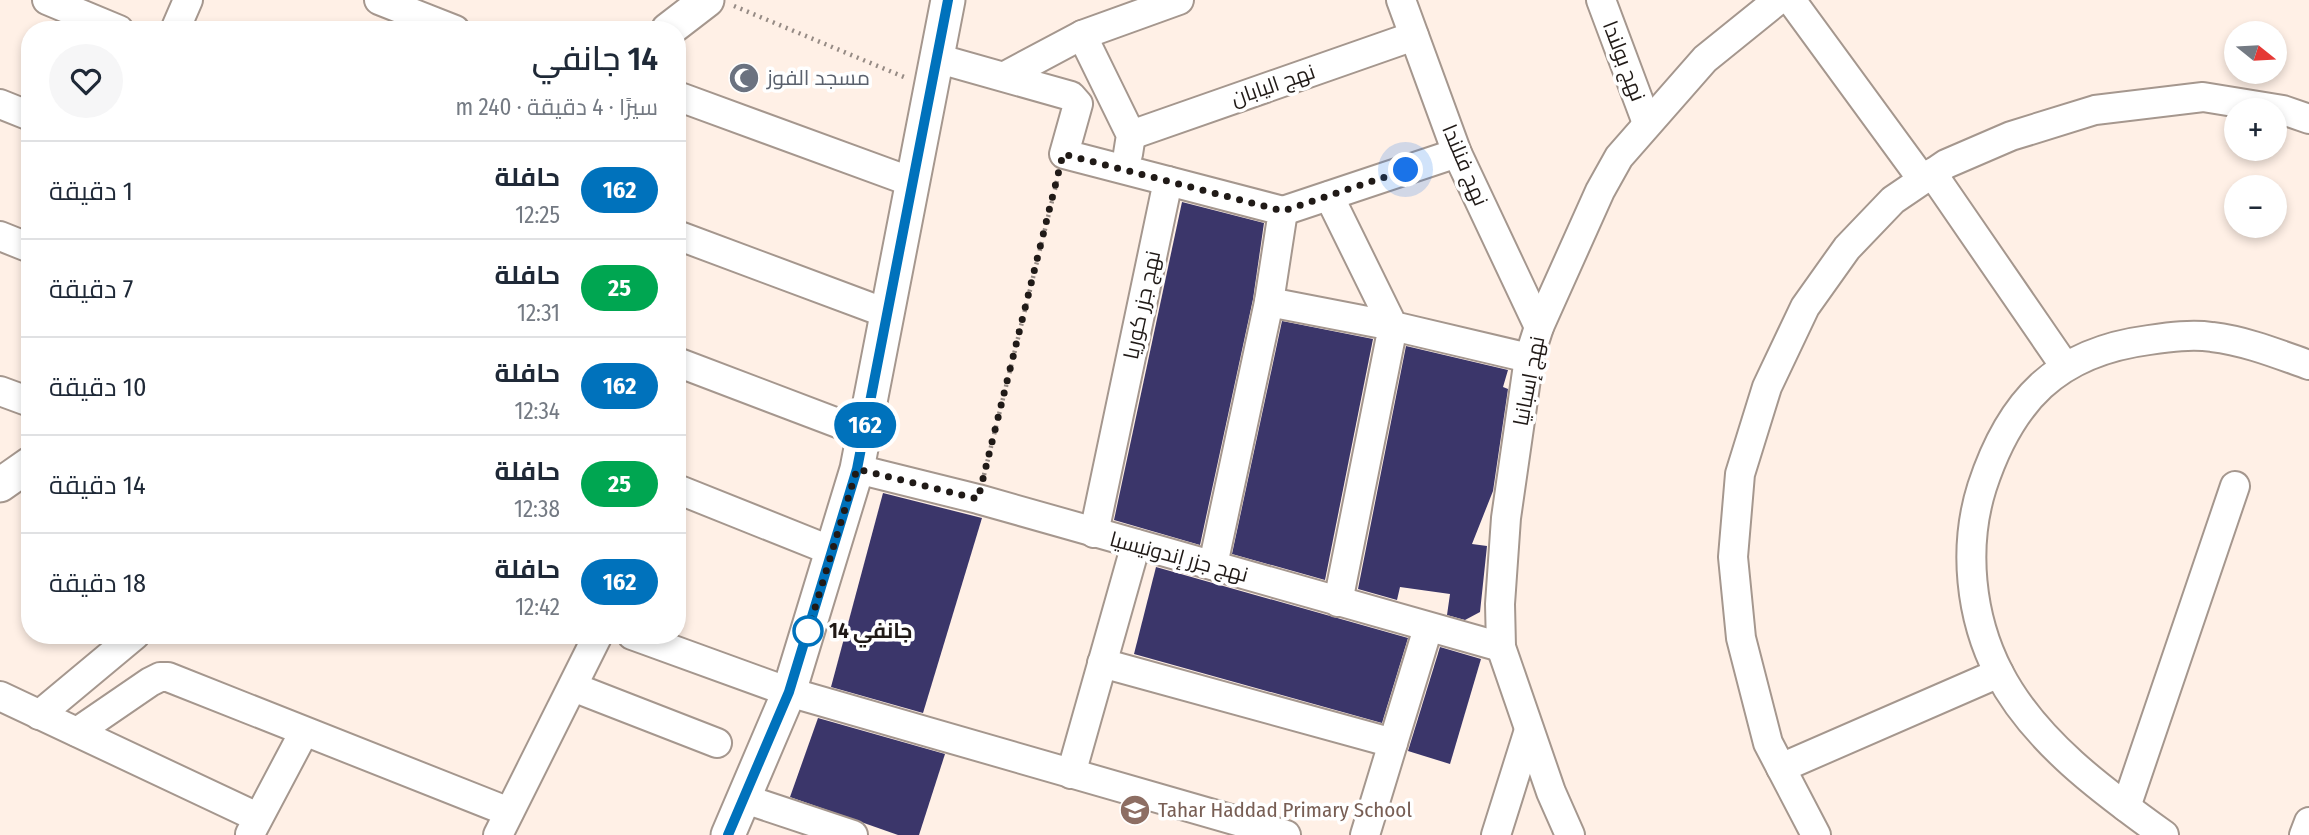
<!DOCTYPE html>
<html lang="ar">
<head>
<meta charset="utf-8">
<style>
  body { margin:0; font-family:"Fira Sans Condensed",Cairo,sans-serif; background:#f6f6f7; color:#1f2937; direction:rtl; height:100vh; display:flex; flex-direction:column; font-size:26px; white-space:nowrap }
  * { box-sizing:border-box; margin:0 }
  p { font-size:23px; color:#747a83 }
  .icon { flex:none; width:38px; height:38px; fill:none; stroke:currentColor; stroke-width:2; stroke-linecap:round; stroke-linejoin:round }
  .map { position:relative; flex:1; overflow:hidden; direction:ltr }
  .side { position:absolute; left:21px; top:21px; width:665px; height:623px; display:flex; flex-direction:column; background:#fff; border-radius:28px; box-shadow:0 4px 10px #0003; direction:rtl }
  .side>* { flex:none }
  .badge { padding:0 14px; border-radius:23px; font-size:24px; line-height:46px }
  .needle { width:46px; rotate:108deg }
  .controls { position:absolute; left:2224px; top:21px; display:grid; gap:14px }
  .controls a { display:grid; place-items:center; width:63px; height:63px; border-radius:50%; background:#fff; box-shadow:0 4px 10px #0003; font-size:35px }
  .you { position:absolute; width:35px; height:35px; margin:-18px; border:5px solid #fff; border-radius:50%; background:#1a73e8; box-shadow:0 0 0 10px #1a73e833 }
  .map>.badge { position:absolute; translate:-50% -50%; box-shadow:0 0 0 4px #fff }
  .round { display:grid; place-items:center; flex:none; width:74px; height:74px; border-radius:37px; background:#f6f6f7 }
  .head { display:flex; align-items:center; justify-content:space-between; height:119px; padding:0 28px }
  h1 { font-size:33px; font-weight:600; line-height:52px }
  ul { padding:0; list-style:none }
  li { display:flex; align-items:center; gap:21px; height:98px; padding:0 28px; border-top:2px solid #e0e1e3 }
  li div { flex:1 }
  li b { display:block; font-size:26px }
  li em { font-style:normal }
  li .badge { min-width:77px; font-weight:700; text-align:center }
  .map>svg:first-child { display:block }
  .building { fill:#3b366a }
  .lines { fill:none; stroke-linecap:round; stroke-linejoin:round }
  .minor-casing { stroke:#a5978e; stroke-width:32 }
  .tertiary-casing { stroke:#a5978e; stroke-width:37 }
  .path { stroke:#968b85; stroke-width:4.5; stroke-dasharray:2 5; stroke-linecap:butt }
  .minor { stroke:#fff; stroke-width:28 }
  .tertiary { stroke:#fff; stroke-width:33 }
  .line-casing { stroke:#fff; stroke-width:16 }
  .line { stroke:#0072bc; stroke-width:10 }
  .walk { stroke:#201a17; stroke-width:7; stroke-dasharray:0 12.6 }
  .stop-dot { fill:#fff; stroke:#0072bc; stroke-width:3.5 }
  .labels { text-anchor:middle; stroke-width:7; stroke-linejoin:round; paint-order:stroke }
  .street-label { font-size:21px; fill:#201a17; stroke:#fff }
  .worship-label { font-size:21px; fill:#5b616d; stroke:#fff; text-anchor:start }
  .stop-label { font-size:21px; font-weight:bold; fill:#201a17; stroke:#fff; text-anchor:start }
  .education-label { font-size:21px; fill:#785e54; stroke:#fff; text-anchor:start }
</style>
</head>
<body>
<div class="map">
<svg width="2309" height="835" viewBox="0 0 2309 835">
  <rect width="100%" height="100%" fill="#fff0e6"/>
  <g class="building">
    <polygon points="1182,202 1264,223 1253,299 1200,545 1114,520"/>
    <polygon points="1282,321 1373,339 1325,580 1232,554"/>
    <polygon points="1406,346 1508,370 1503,387 1508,389 1493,491 1472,544 1487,546 1480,612 1465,620 1447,615 1450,594 1400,587 1397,600 1358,589"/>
    <polygon points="883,493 982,518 923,713 831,687"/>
    <polygon points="1156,567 1408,638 1382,723 1134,654"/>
    <polygon points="1440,647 1481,659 1450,764 1408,751"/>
    <polygon points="818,718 945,754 919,835 898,835 790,797"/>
  </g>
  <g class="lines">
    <g class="minor-casing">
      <g id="minor">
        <polyline points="47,0 119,30"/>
        <polyline points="379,0 455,30"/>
        <polyline points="1401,0 1457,153 1539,327"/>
        <polyline points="1601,0 1647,123"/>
        <polyline points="1791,0 1922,179"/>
        <polyline points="175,30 188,0"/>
        <polyline points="1082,35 1131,135 1128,154"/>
        <polyline points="936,58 1071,96 1078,104 1064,154 1168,181 1094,533"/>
        <polyline points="1005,76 1082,35 1179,0"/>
        <polyline points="677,96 912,182"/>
        <polyline points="0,104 30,116"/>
        <polyline points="1131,135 1414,36"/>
        <polyline points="1932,173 2064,365"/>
        <polyline points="1168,181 1283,211 1269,302 1213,565"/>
        <polyline points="1329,196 1393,326 1529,358"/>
        <polyline points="1283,211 1457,153"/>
        <polyline points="677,235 886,313"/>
        <polyline points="0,236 30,248"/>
        <polyline points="1269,302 1393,326 1338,602"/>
        <polyline points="677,362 864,433"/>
        <polyline points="0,391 30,402"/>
        <polyline points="857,469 978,499 1501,647"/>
        <polyline points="677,489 832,551"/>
        <polyline points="632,635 789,692 1286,835"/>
        <polyline points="1102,663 1393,743"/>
        <polyline points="573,687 717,743"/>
        <polyline points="0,696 257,817"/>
        <polyline points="39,715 135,635"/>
        <polyline points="77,732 150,682 160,677 168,677 509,812"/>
        <polyline points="1781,768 1999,673"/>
        <polyline points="1071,774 1136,544"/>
        <polyline points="745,799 853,835"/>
        <polyline points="2126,807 2235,486"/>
        <polyline points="250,834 304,732"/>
        <polyline points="498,835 598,635"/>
        <polyline points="1365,835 1428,628"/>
        <polyline points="1496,835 1529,730"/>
        <polyline points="1570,835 1551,792 1501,647 1500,604 1506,518 1529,358 1539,327 1600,191 1619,157 1705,59 1778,0"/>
        <polyline points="1816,835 1768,743 1741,638 1733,557 1740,474 1767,387 1805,307 1847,248 1893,200 1946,164 2011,136 2095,110 2203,97 2283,110 2309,119"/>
        <path d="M2164 835C2104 792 2034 741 1999 673 1970 617 1963 547 1982 487 2010 401 2056 352 2149 340 2170 337 2192 334 2212 337 2246 341 2278 354 2309 365"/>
        <polyline points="2304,835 2309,822"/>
      </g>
    </g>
    <g class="tertiary-casing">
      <g id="tertiary">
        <polyline points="668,30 707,0"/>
        <polyline points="0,485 30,464"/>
        <polyline points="728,835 789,692 857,469 948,0"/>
      </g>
    </g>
    <g class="path">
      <polyline points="734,6 904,77"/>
      <polyline points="984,475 1057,181"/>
    </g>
    <use href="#minor" class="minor"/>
    <use href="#tertiary" class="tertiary"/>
  </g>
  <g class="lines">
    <g class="line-casing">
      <polyline id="line" points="728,835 789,692 857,469 948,0"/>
    </g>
    <use href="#line" class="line"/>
    <polyline class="walk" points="808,631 857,469 978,499 1063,154 1283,211 1406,170"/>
  </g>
  <defs>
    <g id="mosque-disc" transform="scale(1.575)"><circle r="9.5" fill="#6b7280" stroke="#fff"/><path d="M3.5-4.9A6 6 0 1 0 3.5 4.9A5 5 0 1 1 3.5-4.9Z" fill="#fff"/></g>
    <g id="school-disc" transform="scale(1.575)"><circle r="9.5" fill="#8d6e63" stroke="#fff"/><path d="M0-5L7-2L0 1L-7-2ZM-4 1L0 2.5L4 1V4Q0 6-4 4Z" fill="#fff"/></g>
  </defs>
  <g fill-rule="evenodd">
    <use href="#mosque-disc" x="744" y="78"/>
    <use href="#school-disc" x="1135" y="810"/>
  </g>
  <circle class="stop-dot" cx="808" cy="631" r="14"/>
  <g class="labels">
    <g class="street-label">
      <text transform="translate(1624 61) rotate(69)" y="7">نهج بولندا</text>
      <text transform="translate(1273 85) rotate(-19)" y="7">نهج اليابان</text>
      <text transform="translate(1465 165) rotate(67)" y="7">نهج فنلندا</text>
      <text transform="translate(1142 305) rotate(-78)" y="7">نهج جزر كوريا</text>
      <text transform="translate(1529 381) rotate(-79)" y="7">نهج إسبانيا</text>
      <text transform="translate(1179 557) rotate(15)" y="7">نهج جزر إندونيسيا</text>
    </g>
    <g class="worship-label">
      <text x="767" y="85">مسجد الفوز</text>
    </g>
    <g class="stop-label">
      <text x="829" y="638">14 جانفي</text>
    </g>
    <g class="education-label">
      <text x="1158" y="817">Tahar Haddad Primary School</text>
    </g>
  </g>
</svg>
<div class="controls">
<a><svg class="needle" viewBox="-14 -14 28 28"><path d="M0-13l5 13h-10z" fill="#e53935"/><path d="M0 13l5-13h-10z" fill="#747a83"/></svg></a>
<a>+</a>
<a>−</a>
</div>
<div class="you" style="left:1406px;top:170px"></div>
<b class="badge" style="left:865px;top:425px;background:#0072bc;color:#fff">162</b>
<section class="side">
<div class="head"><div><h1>14 جانفي</h1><p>سيرًا · 4 دقيقة · 240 m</p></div><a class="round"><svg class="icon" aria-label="heart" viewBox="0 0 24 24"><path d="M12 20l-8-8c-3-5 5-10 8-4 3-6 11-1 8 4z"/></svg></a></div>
<ul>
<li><span class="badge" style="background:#0072bc;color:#fff">162</span><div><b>حافلة</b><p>12:25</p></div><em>1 دقيقة</em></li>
<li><span class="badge" style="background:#00a651;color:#fff">25</span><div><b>حافلة</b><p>12:31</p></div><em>7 دقيقة</em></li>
<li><span class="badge" style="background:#0072bc;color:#fff">162</span><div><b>حافلة</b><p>12:34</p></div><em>10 دقيقة</em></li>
<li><span class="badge" style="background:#00a651;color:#fff">25</span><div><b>حافلة</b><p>12:38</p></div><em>14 دقيقة</em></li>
<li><span class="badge" style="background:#0072bc;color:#fff">162</span><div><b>حافلة</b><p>12:42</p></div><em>18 دقيقة</em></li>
</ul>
</section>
</div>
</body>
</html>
